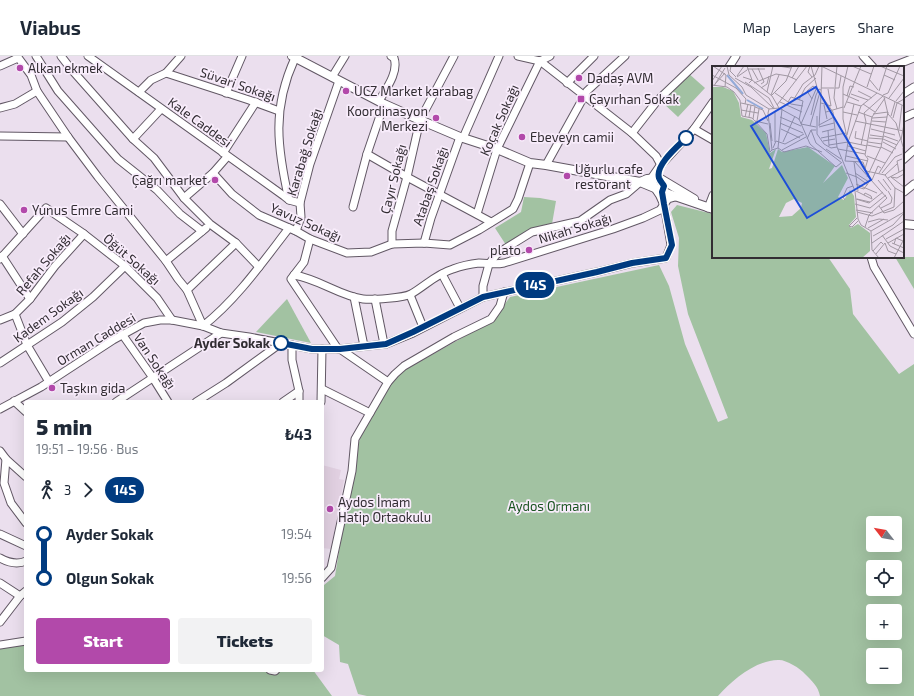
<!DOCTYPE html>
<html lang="en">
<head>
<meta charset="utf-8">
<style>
  body { margin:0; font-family:"Exo 2",sans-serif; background:#f2f2f3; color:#1f2937; height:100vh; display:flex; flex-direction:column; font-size:15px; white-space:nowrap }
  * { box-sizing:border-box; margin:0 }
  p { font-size:13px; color:#747a83 }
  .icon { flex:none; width:22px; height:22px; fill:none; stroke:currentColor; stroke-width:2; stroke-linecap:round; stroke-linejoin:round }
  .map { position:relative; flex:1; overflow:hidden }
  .drawer { position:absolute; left:24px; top:344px; width:300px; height:272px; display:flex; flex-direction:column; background:#fff; border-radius:4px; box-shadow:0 4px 16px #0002 }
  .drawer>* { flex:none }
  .badge { padding:0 8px; border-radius:13px; font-size:14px; line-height:26px }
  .needle { width:26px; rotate:301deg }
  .fabs { position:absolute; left:866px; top:460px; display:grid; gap:8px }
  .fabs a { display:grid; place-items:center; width:36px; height:36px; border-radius:4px; background:#fff; box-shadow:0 4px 16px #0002; font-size:20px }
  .map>.badge { position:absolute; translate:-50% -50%; box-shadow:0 0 0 2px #fff }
  .legs { display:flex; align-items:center; gap:6px; height:44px; padding:0 12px; font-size:13px }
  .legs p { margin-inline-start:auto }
  .summary { display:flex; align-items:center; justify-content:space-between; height:68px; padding:0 12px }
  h1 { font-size:22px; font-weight:800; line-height:30px }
  .primary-button { display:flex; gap:8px; margin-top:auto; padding:8px 12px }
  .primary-button a { flex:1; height:46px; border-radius:4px; background:#b249aa; color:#fff; font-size:16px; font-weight:800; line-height:46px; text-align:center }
  .primary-button a+a { background:#f2f2f3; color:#1f2937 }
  ul { padding:0 12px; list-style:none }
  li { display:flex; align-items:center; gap:14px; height:44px; font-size:15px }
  li i { display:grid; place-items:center; width:6px; height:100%; margin:0 5px; background:currentColor }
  li i::after { content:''; width:10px; height:10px; margin:-5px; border:3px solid; border-radius:50%; background:#fff }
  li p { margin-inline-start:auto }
  li:first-child i { background:linear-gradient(#0000 50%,currentColor 0) }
  li:last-child i { background:linear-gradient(currentColor 50%,#0000 0) }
  header { display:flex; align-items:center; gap:24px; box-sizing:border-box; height:56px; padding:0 20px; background:#fff; border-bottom:1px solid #e0e1e3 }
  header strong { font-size:19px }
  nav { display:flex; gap:22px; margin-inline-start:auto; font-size:14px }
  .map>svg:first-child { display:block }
  .education { fill:#e1d0e1 }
  .green { fill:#a2c2a2; fill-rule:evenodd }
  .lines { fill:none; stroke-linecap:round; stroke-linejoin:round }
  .minor-casing { stroke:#625865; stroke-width:9 }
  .major-casing { stroke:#625865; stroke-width:10 }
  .minor { stroke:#fff; stroke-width:7 }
  .major { stroke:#fff; stroke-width:8 }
  .line-1-casing { stroke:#fff; stroke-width:9 }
  .line-1 { stroke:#003b80; stroke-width:6 }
  .poi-dot { fill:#b249aa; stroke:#f8ecfb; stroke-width:1.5 }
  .stop-1-dot { fill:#fff; stroke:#003b80; stroke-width:2 }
  .labels { text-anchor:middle; stroke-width:3.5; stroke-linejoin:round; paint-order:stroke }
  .poi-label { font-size:13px; fill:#322d33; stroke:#f8ecfb; text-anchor:start }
  .street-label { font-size:13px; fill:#322d33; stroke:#f8ecfb }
  .stop-label { font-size:13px; font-weight:bold; fill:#322d33; stroke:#f8ecfb; text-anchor:end }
  .park-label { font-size:13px; fill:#1b5522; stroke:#f8ecfb }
  .inset-river { fill:none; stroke:#94abd9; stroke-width:2 }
  .inset-road { fill:none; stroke:#a198a3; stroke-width:1 }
  .view { fill:#1d4ed8; fill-opacity:0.15; stroke:#1d4ed8; stroke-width:2 }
  .inset-edge { fill:none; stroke:#322d33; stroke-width:2 }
</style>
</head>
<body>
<header>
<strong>Viabus</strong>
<nav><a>Map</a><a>Layers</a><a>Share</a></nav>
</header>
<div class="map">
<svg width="914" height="640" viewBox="0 0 914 640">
  <rect width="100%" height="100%" fill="#ebdfee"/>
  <polygon class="education" points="322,409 341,414 339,423 344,424 331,493 322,492"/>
  <g class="green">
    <polygon points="688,17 705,32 678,61 662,46"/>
    <path d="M524 141 540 142 556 145 552 168C534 171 521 180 506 189L495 172 521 156Z"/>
    <path d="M677 149 713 158V201H828L850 233 853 258 899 318 914 308V640H820C818 630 812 625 805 618 800 612 785 603 778 604 754 605 733 624 718 640H367L358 638 348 608 340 606 339 589 322 579V529H324L335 520 351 422 360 382 396 319 492 265 510 241 659 209 669 230 685 288 718 366 728 362 688 258 678 210 679 182 671 156ZM873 467H895V489H873ZM873 511H895V533H873ZM873 555H895V577H873ZM873 599H895V621H873Z"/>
    <polygon points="895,201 914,201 914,233"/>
    <polygon points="287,243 311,287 256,276"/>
    <polygon points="26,587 26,614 266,614 275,618 284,614 313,614 332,640 0,640 0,592"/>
  </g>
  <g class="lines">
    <g class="minor-casing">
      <g id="minor">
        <path d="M17 0 31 19 37 35 68 81 98 121 166 205 178 223 187 234 203 270C237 243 262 207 289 172"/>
        <polyline points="36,0 58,35 118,103 157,134 180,158 202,175"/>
        <polyline points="61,0 71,13 133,83 154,102 184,142 210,168 236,187 259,211"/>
        <polyline points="88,0 284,140 289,144 300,147"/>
        <polyline points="518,0 540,5 632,77 656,100 661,109 694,73 713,46"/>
        <polyline points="863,0 873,11"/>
        <polyline points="540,5 550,0"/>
        <polyline points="0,10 18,2"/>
        <polyline points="729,11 736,0"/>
        <polyline points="891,11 914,2"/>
        <polyline points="166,17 249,44 279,55"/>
        <polyline points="332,21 345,0"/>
        <polyline points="567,27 594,0"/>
        <polyline points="139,36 151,24 166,17 181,0"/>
        <polyline points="226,37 242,0"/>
        <polyline points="903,38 914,31"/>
        <path d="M379 45C386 33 399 16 394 2L391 0"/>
        <polyline points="0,52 15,48 37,35"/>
        <polyline points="903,62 914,57"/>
        <polyline points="694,73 713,84"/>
        <polyline points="632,77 657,45 704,0"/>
        <polyline points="0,80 68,81"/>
        <polyline points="463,82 499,0"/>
        <polyline points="133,83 161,53"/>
        <polyline points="223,97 256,46"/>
        <polyline points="367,98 407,121 491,166"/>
        <polyline points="903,104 914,94"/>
        <polyline points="546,109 587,35 625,0"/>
        <polyline points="213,117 232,138 259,159 296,175 310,183 347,197 371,196 392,188 424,187 450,189 479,174 513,153 518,143 530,107"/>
        <polyline points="904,136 914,128"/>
        <polyline points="184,142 213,117 227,101"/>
        <path d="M289 144C277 91 272 52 295 2"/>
        <polyline points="0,148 23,178"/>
        <polyline points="353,151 367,98 384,48"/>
        <polyline points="708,152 713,139"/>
        <polyline points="477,158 497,93 540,5"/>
        <polyline points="296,175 301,161 300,147 310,108 339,25"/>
        <polyline points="310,183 304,206 291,223 338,293"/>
        <polyline points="424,187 431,162 460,81"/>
        <polyline points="392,188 392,175 407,121 420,64 454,0"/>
        <polyline points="2,200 30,243"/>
        <polyline points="871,201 874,211 914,278"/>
        <polyline points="0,203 46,152 84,178 125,210 157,242 172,264"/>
        <polyline points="166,205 206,172"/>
        <polyline points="442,218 460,252"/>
        <path d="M294 219C319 223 340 240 363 243 372 244 404 242 411 238 425 230 436 218 453 213 461 210 470 208 479 207 488 207 494 209 504 207L613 173 643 162 660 154 668 143 675 141"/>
        <polyline points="187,234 236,187"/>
        <polyline points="410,239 423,271"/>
        <polyline points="354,241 364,290"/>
        <polyline points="483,241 483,230 489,208 496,199 506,192 532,176 580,165 610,144 626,138 640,126"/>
        <polyline points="375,243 384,288"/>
        <polyline points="15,258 27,289 49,326"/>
        <polyline points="0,264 15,258 30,243 55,210 84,178"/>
        <polyline points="122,278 153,322 168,346"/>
        <polyline points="292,289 292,304 299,335 299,346"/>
        <polyline points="340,293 388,326"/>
        <polyline points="0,307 62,266 93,241 125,210"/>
        <polyline points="322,333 370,357"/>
        <polyline points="14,345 26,356"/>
        <polyline points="116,346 221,277"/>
        <polyline points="196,346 226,327 281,287"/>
        <polyline points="283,346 299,335"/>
        <polyline points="321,346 322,293"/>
        <polyline points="0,353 41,331 113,284 144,267 160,264 172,264 203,270 221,277 249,281 312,293 340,293 386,288 413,277 483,241 597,216 633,207 666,202 671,189 664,148"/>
        <polyline points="0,395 6,403 4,427 11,447 26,467"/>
        <polyline points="6,403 26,421"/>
        <polyline points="0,478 26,490"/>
        <path d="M0 502C9 507 17 509 26 505"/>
        <polyline points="322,522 331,512 352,415 355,383 388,326 395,318 404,310 454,281 491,263 500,250 504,236"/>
        <polyline points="0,527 20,540"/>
        <polyline points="0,566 20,540 26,535"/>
        <polyline points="0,589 26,585"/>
        <polyline points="270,614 275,615 276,614"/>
      </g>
    </g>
    <g class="major-casing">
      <g id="major">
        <polyline points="292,0 384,48 420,64 460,81 497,93 530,107 546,109 640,126 669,138 713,153"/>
        <polyline points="661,109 652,122 652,127 660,139 664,148"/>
        <polyline points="640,126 647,123 659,122 694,143"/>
        <polyline points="903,168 914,169"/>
      </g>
    </g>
    <use href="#minor" class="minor"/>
    <use href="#major" class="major"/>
  </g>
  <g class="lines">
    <g class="line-1-casing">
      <path id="line-1" d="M281 287 312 293H340L386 288 413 276 483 241 597 216 632 207 666 202 672 189 664 148 662 136 664 130C663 128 660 125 659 122 655 109 678 90 686 82"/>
    </g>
    <use href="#line-1" class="line-1"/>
  </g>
  <g class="poi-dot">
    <circle cx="20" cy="12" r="4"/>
    <circle cx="579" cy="22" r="4"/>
    <circle cx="346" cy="35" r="4"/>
    <rect x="577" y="39" width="8" height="8" rx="2"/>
    <circle cx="436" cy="62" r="4"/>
    <circle cx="522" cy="81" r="4"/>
    <circle cx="567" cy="120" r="4"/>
    <circle cx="215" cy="124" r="4"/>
    <circle cx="24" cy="154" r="4"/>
    <circle cx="529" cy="194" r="4"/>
    <circle cx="52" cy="332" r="4"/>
    <circle cx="330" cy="453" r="4"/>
  </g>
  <g class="stop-1-dot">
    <circle cx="686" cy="82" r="7"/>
    <circle cx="281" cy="287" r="7"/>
  </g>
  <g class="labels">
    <g class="poi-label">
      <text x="28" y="17">Alkan ekmek</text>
      <text x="587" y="27">Dadaş AVM</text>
      <text x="354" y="40">UCZ Market karabag</text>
      <text x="589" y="48">Çayırhan Sokak</text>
      <text x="428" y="60" text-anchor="end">Koordinasyon<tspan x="428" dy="15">Merkezi</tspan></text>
      <text x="530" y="86">Ebeveyn camii</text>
      <text x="575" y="118">Uğurlu cafe<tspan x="575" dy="15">restorant</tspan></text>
      <text x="207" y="129" text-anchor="end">Çağrı market</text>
      <text x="32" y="159">Yunus Emre Cami</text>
      <text x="521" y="199" text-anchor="end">plato</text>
      <text x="60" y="337">Taşkın gida</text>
      <text x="338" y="451">Aydos İmam<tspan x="338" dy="15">Hatip Ortaokulu</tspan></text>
    </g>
    <g class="street-label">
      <text transform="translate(238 28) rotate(19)" y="5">Süvari Sokağı</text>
      <text transform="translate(499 64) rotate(-66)" y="5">Koçak Sokağı</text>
      <text transform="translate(200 66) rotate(36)" y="5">Kale Caddesi</text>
      <text transform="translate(304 96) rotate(-73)" y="5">Karabağ Sokağı</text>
      <text transform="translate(393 123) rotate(-76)" y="5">Çayır Sokağı</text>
      <text transform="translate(430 130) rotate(-71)" y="5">Atabaş Sokağı</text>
      <text transform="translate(306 166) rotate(24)" y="5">Yavuz Sokağı</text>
      <text transform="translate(575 172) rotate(-17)" y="5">Nikah Sokağı</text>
      <text transform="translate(132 203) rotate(41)" y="5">Öğüt Sokağı</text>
      <text transform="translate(43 208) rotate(-50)" y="5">Refah Sokağı</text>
      <text transform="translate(48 259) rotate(-36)" y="5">Kadem Sokağı</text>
      <text transform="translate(96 283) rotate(-31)" y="5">Orman Caddesi</text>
      <text transform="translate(155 305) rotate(56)" y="5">Van Sokağı</text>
    </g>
    <g class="stop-label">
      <text x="270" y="292">Ayder Sokak</text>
    </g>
    <g class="park-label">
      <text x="549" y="455">Aydos Ormanı</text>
    </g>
  </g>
  <g transform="translate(712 10)">
    <rect width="192" height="192" fill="#ebdfee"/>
    <path d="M0 21H11L21 25 27 37 29 51 40 54 54 67 58 87 64 83 57 103 60 102 66 83 70 86 96 81 123 100 111 117 130 99 136 112 126 131 132 134 138 124 142 130 144 151 137 159 139 162 146 158 158 167V185L150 192H0ZM82 133 90 137 89 142 80 150 67 151 74 137Z" fill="#a2c2a2" fill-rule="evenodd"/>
    <path class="inset-river" d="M15 9 31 28M35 34 51 43"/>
    <path class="inset-road" d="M1 0 14 9 13 21M15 0 17 9 30 21 34 29 57 43M19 0 18 5 24 11M35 0 40 14 60 30 67 42 87 53 98 78 124 101 129 97M66 0 79 2M98 0 96 6 100 11M99 0 105 21 89 58 104 61M109 0 192 40M110 0 109 29 121 46 125 81 143 125 146 153 149 159 159 165 160 184 167 192M136 0 131 21V53L136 76 133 95 151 96 154 105 173 109 183 122 192 127M140 0 159 8M168 0 192 10M46 2 52 16 49 18M35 3H53M40 3 46 14M0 9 24 22 34 33 33 38M172 9 183 14M25 10 32 0M25 11 35 4M31 11 40 14 37 17M23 12 39 21 62 43M80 12 87 0M157 13 166 24M0 15 10 0M33 16 57 32 62 42M42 17 64 8 76 10 85 14M3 18 13 7M0 19 15 21 22 26 28 34 30 50 40 52 55 68 58 86 60 84M2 20 13 2M155 21 162 0M49 22 55 18 57 10M109 22H122M123 22H127L129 10M146 25 160 32M167 25 175 0M55 26 61 0M63 27 79 38 91 40M131 28 147 35M139 28 156 34M59 29 67 9M171 29 176 27 188 0M59 30 74 15 80 0M135 30 138 20 142 21M172 31 176 48 184 57 192 84M177 32 192 12M82 33 91 18 103 9 107 0M100 33 95 25 101 20 105 23M87 34 93 22 104 12M184 35 192 25M68 36 90 46M76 36 79 31 91 35 87 54M135 36 149 40M29 37 43 40 41 53M109 37 119 40 116 23M151 38 163 46M65 39 95 0M112 39 115 53M43 41 51 44 56 55M132 42 149 0M125 43 122 32 125 0M29 44 46 47M114 46 131 41M131 46 145 49M146 46 160 51M99 49 104 29 107 23 109 24M105 50V68L112 78 119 82 125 81M179 50 183 36M33 51 36 38M37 51 39 39M68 51 89 60M160 52 175 51M181 52 185 37 192 33M43 55 56 58M45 55 47 43M143 55 192 65M160 55 174 56M58 57 60 75M68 57 91 67M107 59 122 51M98 60 108 26M107 60 109 29M107 61 122 57M69 63 88 72M159 63 183 69M187 63 190 39M99 64 104 77 130 97M116 64 117 80M144 65 143 72 156 75M110 66 122 63M135 69 142 38M158 69 172 71M172 70 186 75M109 72 134 67M157 72 171 73M95 73 99 64H104M171 73 185 79M189 74 192 58M111 75 123 73M63 76V46M71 76 83 50M136 76 149 40 165 27M156 76 170 78M171 76 184 83M117 79 136 76 155 80M149 79 154 56 152 47 171 30M155 79 169 82M136 80 154 85M169 81 181 87M61 82 64 75 73 78 92 68M66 82 70 43M191 82 192 109M114 83 129 93M126 83 153 88M60 84 66 82 72 86 94 80 110 86M60 84 56 47 57 43 67 42M70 84 94 71M134 90 156 95M155 90 173 97M142 96 146 125M143 96 175 132 157 149 153 161M153 103 156 93 153 89 160 51 173 32M187 106 185 95 190 93M134 107 145 111 156 119M143 107 157 116M167 107 189 72M170 107 183 91 190 88M173 109 185 98M155 111 169 81 176 46 161 48M179 111 192 121M179 111 185 112 192 108M176 112 191 104M171 113 179 124M160 114 166 100 169 102M166 114 175 125M144 118 165 127M145 121 152 123 159 113M144 125 160 133M152 129 153 127 159 130 160 133M144 133 157 137 171 126M145 133 158 136M133 134 131 131 135 122 141 120M143 138 158 142 174 129M167 140 172 147 182 144 192 135M169 142 179 137 180 132 176 125M144 144 161 147M145 146 160 150 182 141 183 122M145 152 137 160 140 161 146 155M156 156 167 153 176 154M156 162 172 153M159 165 192 146M170 169 178 180 192 187M161 170 181 159 192 147M174 173 192 163M160 177 192 155M173 177 176 185 184 188M176 177 192 168M180 177 192 182M182 178 184 172 191 175M161 185 169 176 171 178M164 188 173 177M182 192 192 173"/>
    <path class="view" d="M104 21 159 114 95 152 39 60Z"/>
    <rect width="192" height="192" class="inset-edge"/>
  </g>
</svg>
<div class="fabs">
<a><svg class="needle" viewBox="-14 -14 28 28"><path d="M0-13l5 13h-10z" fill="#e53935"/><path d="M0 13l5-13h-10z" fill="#747a83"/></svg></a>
<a><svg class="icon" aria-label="locate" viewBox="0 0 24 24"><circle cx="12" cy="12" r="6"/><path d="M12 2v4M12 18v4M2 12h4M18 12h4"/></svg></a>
<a>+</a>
<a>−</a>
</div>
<b class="badge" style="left:535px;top:229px;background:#003b80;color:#fff">14S</b>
<section class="drawer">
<div class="summary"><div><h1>5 min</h1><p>19:51 – 19:56 · Bus</p></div><b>₺43</b></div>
<div class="legs"><svg class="icon" aria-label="walk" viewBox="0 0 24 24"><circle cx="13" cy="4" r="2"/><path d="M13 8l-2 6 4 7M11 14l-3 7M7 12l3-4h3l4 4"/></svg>3<svg class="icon" aria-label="forward" viewBox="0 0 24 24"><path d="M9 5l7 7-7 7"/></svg><b class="badge" style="background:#003b80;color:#fff">14S</b></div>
<ul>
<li><i style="color:#003b80"></i><b>Ayder Sokak</b><p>19:54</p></li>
<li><i style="color:#003b80"></i><b>Olgun Sokak</b><p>19:56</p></li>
</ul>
<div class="primary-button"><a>Start</a><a>Tickets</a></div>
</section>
</div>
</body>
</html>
